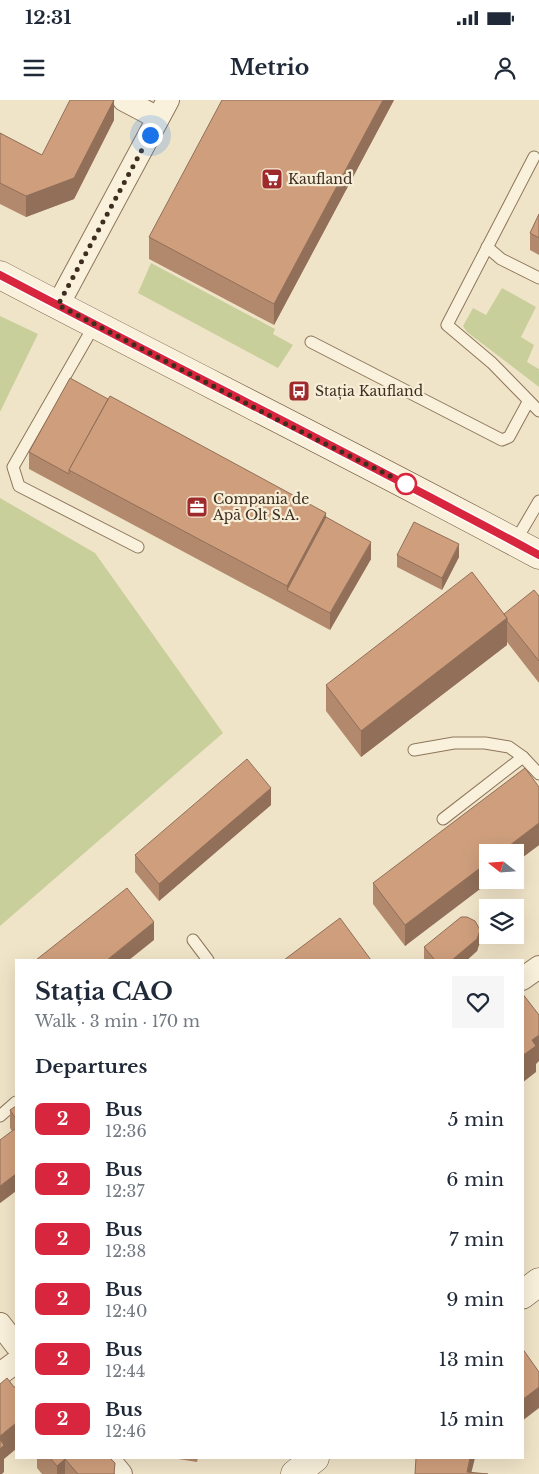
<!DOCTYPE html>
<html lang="en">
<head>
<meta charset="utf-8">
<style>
  body { margin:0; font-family:"Libre Baskerville",serif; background:#f6f6f7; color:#1f2937; height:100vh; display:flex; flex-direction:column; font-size:19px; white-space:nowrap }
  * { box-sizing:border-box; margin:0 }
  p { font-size:16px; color:#747a83 }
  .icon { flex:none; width:28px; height:28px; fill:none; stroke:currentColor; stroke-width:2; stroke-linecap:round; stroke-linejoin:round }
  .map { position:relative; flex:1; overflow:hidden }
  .sheet { position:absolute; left:15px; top:859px; width:509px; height:500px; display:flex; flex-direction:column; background:#fff; border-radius:0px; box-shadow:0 5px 20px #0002 }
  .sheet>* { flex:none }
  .badge { padding:0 10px; border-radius:8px; font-size:18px; line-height:32px }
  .needle { width:32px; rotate:287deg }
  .fabs { position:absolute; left:479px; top:744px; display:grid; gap:10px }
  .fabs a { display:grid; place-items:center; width:45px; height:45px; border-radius:0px; background:#fff; box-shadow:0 5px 20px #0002; font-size:25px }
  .you { position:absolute; width:25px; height:25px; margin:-12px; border:4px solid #fff; border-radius:50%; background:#1a73e8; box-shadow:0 0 0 8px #1a73e833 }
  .map>.badge { position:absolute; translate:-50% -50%; box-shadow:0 0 0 2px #fff }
  h2 { padding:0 20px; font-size:19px; line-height:45px }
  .round { display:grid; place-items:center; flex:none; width:52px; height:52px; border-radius:0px; background:#f6f6f7 }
  .overview { display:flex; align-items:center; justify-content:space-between; height:85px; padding:0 20px }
  h1 { font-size:24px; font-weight:700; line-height:38px }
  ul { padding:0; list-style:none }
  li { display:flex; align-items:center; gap:15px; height:60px; padding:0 20px }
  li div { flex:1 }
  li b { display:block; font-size:19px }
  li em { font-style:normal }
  li .badge { min-width:55px; font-weight:700; text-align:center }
  .status { display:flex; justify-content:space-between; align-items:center; height:35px; padding:0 25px; background:#fff; direction:ltr }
  .status svg { height:14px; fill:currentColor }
  header { display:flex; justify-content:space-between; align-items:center; height:65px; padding:0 20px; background:#fff; font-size:22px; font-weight:700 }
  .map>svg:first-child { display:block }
  .green { fill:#c9cf9b }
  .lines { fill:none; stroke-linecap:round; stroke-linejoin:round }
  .lane-casing { stroke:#8d765c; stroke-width:13 }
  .street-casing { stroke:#8d765c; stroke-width:24 }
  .secondary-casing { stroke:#6f573f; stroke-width:29 }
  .lane { stroke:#faf1dc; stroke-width:11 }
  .street { stroke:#faf1dc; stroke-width:22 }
  .secondary { stroke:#faf1dc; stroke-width:28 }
  .wall { fill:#b2896c }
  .shaded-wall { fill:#916f58 }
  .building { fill:#cf9f7d; stroke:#916f58 }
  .line-casing { stroke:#fff; stroke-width:11 }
  .line { stroke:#d7263d; stroke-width:8 }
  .walk { stroke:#3d2e20; stroke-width:5; stroke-dasharray:0 9 }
  .stop-dot { fill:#fff; stroke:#d7263d; stroke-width:2.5 }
  .labels { text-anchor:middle; stroke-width:4.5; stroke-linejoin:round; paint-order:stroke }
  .poi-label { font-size:14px; fill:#3d2e20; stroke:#f7eed8; text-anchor:start }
</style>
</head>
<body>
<div class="status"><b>12:31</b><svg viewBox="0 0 49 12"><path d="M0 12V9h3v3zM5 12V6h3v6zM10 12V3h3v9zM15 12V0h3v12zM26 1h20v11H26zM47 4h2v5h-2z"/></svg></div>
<header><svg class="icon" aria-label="menu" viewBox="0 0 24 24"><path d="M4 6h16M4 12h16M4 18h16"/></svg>Metrio<svg class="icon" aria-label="person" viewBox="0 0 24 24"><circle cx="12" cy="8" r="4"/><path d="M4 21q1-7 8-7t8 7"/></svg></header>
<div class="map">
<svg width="539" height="1374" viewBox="0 0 539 1374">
  <rect width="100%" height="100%" fill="#f0e4c8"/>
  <g class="green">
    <polygon points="151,163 275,229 273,234 293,245 278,268 138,193"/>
    <polygon points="502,188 536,207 521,237 534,245 527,262 539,269 539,287 467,232 463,226 473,208 486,215"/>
    <polygon points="0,216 38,234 0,312"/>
    <polygon points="0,398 95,453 223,633 0,826"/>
  </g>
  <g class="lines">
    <g class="lane-casing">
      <g id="lane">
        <polyline points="534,57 447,225 492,263 539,311"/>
        <polyline points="487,147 501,159 539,178"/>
        <polyline points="95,224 13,367 19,386 138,447"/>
        <polyline points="311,242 502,340 509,337 528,302"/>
        <polyline points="515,442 539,401"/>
        <polyline points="414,650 454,643 485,643 509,647 523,657 539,674"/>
        <polyline points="443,719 523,657"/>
        <polyline points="193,840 208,860"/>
        <polyline points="0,1016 16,1002"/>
      </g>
    </g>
    <g class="street-casing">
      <g id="street">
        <polyline points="124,0 158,18"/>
        <polyline points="58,205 168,0"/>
        <polyline points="522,879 539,867"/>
        <polyline points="0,1224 16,1245"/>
        <polyline points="0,1274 16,1262"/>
        <polyline points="108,1358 121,1374"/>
      </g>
    </g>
    <g class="secondary-casing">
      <g id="secondary">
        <path d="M0 175C179 269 361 359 539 455"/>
        <polyline points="522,1195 539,1182"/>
        <polyline points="295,1374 315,1358"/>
      </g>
    </g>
    <use href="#lane" class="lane"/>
    <use href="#street" class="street"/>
    <use href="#secondary" class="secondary"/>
  </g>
  <g class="wall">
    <polygon points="114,0 114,20 74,99 26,117 0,104 0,33 42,55"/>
    <polygon points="394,0 274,225 149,159 149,137"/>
    <polygon points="539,114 539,155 530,150 530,133"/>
    <polygon points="29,352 326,417 371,459 330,530 29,369"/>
    <polygon points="397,455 459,457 442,490 397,467"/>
    <polygon points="539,496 539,583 507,542 507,545 361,657 326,611 326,585 504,514"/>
    <polygon points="539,687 539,745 515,763 515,752 405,846 373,804 373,783"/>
    <polygon points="271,705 159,801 135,772 135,755"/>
    <polygon points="480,842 477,851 467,860 425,860 424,859 424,847"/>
    <polygon points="16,1006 16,1091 0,1103 12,1031 10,1028 10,1010"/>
    <polygon points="37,1358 110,1358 115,1374 42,1374 37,1368"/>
    <polygon points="172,1358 198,1358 197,1362"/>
  </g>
  <g class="shaded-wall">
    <polygon points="114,0 114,20 74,99 26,117 26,96"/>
    <polygon points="383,0 394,0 274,225 274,204"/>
    <polygon points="326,413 326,434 287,490 287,486"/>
    <polygon points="371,442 371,459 330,530 330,513"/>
    <polygon points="459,444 459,457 442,490 442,478"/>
    <polygon points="507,518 507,545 361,657 361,631"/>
    <polygon points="271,688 271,705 159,801 159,784"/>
    <polygon points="539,723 539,745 515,763 515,752 501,752"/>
    <polygon points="488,762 488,780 492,780 405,846 405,825"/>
    <polygon points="154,822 154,840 129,860 107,860"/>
    <polygon points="480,830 480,842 477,851 467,860 452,860"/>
    <polygon points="539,935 539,961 536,964 536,972 522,983 522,956 532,940"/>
    <polygon points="16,1074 16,1091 0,1103 0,1086"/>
    <polygon points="539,1287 539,1308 522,1321 522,1300"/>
    <polygon points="16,1323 16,1349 4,1359 4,1372 2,1374 0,1374 0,1336"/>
    <polygon points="470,1358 476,1358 475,1358 471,1374 467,1372"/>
    <polygon points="65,1359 65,1374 57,1374 57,1366"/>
  </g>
  <g class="building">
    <polygon points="70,0 114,0 74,78 26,96 0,83 0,33 42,55"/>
    <polygon points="222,0 383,0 274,204 149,137"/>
    <polygon points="539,114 539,138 530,133"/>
    <polygon points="70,278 108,299 69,370 69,374 29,352"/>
    <polygon points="110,296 326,413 287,486 69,370"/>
    <polygon points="326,417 371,442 330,513 287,490"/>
    <polygon points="414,422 459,444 442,478 397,455"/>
    <polygon points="472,472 507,518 361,631 326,585"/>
    <polygon points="534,490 539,496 539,561 507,521 507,518 504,514"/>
    <polygon points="247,659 271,688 159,784 135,755"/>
    <polygon points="525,668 539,687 539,723 501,752 488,752 488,762 405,825 373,783"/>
    <polygon points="127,788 154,822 107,860 36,860"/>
    <polygon points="461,817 467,817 475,821 480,830 477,839 452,860 435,860 424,847"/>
    <polygon points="340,818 371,860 284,860"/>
    <polygon points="522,893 539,915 539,935 532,940 536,946 522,956"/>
    <polygon points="16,1006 16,1019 10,1010"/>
    <polygon points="16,1028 16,1074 0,1086 0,1040"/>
    <polygon points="522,1248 539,1272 539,1287 522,1300"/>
    <polygon points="7,1278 14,1287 16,1287 16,1323 0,1336 0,1284"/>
    <polygon points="0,1340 4,1345 0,1349"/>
    <polygon points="50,1358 110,1358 115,1363 114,1374 78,1374 65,1359 57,1366"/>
    <polygon points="416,1358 470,1358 467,1372 488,1374 415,1374"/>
  </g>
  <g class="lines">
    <g class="line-casing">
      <path id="line" d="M0 175C179 269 361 359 539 455"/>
    </g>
    <use href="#line" class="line"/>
    <polyline class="walk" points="150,35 58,205 280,321 406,384"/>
  </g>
  <defs>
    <g id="supermarket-square" transform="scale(1.125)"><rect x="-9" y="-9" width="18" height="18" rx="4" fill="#9e2a2b" stroke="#f7eed8"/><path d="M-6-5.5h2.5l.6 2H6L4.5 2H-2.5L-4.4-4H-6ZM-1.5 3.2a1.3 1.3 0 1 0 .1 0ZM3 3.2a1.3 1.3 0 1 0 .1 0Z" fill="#fff"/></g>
    <g id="bus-square" transform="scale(1.125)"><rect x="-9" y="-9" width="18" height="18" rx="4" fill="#9e2a2b" stroke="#f7eed8"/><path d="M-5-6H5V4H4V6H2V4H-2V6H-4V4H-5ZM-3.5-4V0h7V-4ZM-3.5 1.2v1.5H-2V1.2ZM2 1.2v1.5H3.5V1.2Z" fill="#fff"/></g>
    <g id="office-square" transform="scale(1.125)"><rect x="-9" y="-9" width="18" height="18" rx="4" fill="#9e2a2b" stroke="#f7eed8"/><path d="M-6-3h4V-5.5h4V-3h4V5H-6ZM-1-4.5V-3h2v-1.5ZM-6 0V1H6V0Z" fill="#fff"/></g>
  </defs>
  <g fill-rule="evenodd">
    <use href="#supermarket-square" x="272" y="79"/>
    <use href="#bus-square" x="299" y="291"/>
    <use href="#office-square" x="197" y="407"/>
  </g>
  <circle class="stop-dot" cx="406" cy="384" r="10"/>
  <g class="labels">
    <g class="poi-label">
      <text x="288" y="84">Kaufland</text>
      <text x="315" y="296">Stația Kaufland</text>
      <text x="213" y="404">Compania de<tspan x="213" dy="16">Apă Olt S.A.</tspan></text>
    </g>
  </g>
</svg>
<div class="fabs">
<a><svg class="needle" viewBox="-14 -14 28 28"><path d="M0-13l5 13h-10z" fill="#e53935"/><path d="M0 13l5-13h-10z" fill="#747a83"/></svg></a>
<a><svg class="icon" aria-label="layers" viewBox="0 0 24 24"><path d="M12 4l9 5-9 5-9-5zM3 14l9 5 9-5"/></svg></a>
</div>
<div class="you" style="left:150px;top:35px"></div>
<section class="sheet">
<div class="overview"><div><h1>Stația CAO</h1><p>Walk · 3 min · 170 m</p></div><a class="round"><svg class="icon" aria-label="heart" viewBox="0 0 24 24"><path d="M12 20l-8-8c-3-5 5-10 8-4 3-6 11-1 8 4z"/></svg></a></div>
<h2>Departures</h2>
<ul>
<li><span class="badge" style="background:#d7263d;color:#fff">2</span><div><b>Bus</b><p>12:36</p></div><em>5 min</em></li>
<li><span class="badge" style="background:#d7263d;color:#fff">2</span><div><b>Bus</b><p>12:37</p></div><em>6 min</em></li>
<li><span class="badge" style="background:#d7263d;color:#fff">2</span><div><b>Bus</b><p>12:38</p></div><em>7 min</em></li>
<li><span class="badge" style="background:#d7263d;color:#fff">2</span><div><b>Bus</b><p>12:40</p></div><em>9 min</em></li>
<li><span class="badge" style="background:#d7263d;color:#fff">2</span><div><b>Bus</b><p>12:44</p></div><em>13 min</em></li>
<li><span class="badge" style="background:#d7263d;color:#fff">2</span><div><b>Bus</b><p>12:46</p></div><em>15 min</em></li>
</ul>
</section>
</div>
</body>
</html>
